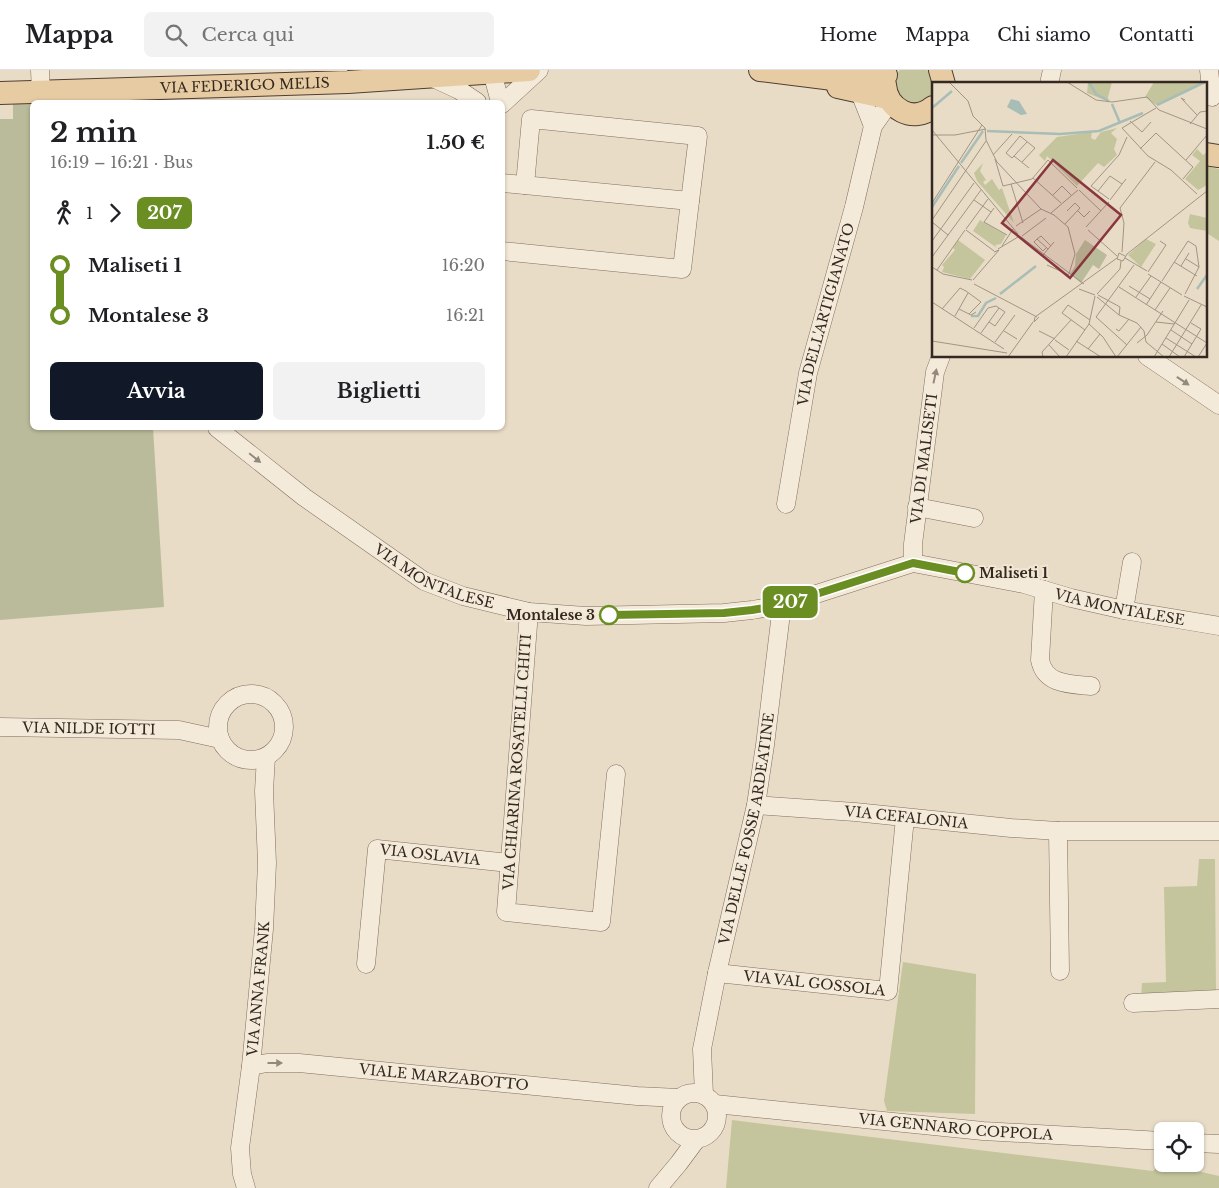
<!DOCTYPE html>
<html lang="it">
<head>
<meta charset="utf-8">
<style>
  body { margin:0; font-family:"Libre Baskerville",serif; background:#f2f2f2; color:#202124; height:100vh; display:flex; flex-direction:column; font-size:19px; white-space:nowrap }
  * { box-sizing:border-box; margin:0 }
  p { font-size:16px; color:#757577 }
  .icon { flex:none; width:28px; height:28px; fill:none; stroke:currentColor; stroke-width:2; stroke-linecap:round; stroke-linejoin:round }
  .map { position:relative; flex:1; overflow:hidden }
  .sheet { position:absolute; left:30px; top:30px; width:475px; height:330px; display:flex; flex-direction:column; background:#fff; border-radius:8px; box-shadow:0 1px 4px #0004 }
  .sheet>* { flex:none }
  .badge { padding:0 10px; border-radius:8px; font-size:18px; line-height:32px }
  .controls { position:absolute; left:1154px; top:1052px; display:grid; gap:10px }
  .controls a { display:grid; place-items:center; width:50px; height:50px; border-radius:8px; background:#fff; box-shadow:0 1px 4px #0004; font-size:25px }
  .map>.badge { position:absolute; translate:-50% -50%; box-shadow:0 0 0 2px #fff }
  .legs { display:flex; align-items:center; gap:8px; height:55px; padding:0 20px; font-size:16px }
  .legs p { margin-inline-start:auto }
  .overview { display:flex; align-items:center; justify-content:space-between; height:85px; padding:0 20px }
  h1 { font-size:28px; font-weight:700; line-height:38px }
  .cta { display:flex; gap:10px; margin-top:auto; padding:10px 20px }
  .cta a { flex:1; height:58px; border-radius:8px; background:#111827; color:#fff; font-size:20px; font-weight:700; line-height:58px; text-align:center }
  .cta a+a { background:#f2f2f2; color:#202124 }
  ul { padding:0 20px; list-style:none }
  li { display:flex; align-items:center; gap:18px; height:50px; font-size:19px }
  li i { display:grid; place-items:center; width:8px; height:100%; margin:0 6px; background:currentColor }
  li i::after { content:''; width:12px; height:12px; margin:-6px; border:4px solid; border-radius:50%; background:#fff }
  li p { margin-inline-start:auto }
  li:first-child i { background:linear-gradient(#0000 50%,currentColor 0) }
  li:last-child i { background:linear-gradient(currentColor 50%,#0000 0) }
  header { display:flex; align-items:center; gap:30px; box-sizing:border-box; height:70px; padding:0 25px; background:#fff; border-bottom:1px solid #e0e0e0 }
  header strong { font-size:24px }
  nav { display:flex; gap:28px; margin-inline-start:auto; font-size:18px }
  .search { width:350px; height:45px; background:#f2f2f2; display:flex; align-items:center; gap:12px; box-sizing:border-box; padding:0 18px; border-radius:8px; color:#757577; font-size:19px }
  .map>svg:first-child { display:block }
  .green { fill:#c4c59c }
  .cemetery { fill:#babb9a }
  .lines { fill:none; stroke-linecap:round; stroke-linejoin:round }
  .minor-casing { stroke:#826e5e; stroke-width:19 }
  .major-casing { stroke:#503d32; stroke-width:24 }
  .minor { stroke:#f4ead9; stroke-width:18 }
  .major { stroke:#e7cca3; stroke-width:22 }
  .oneway { fill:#94897c }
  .line-1-casing { stroke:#fff; stroke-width:11 }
  .line-1 { stroke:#6b8e23; stroke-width:8 }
  .stop-1-dot { fill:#fff; stroke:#6b8e23; stroke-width:2.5 }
  .labels { text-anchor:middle; stroke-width:4; stroke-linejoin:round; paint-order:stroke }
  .street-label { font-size:14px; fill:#342820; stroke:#f1e7d5 }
  .stop-label { font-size:14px; font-weight:bold; fill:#342820; stroke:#f1e7d5; text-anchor:start }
  .inset-river { fill:none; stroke:#a7bdb5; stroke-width:2.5 }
  .inset-road { fill:none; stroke:#a19484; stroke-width:1 }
  .view { fill:#8a363e; fill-opacity:0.15; stroke:#8a363e; stroke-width:2.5 }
  .inset-edge { fill:none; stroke:#342820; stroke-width:2.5 }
</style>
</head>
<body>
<header>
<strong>Mappa</strong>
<div class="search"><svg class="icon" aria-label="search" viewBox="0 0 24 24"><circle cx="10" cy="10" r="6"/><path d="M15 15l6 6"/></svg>Cerca qui</div>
<nav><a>Home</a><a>Mappa</a><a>Chi siamo</a><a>Contatti</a></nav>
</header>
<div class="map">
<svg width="1219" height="1118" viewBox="0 0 1219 1118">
  <rect width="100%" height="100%" fill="#e9dcc7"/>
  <g class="green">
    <polygon points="900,0 927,0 930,3 933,25 930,30 906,37 892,15 897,3"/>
    <polygon points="1205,96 1219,99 1219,171 1205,162"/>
    <polygon points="1199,789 1215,789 1216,925 1141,929 1142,913 1166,912 1164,817 1197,816"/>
    <polygon points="903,892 976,904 975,1044 887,1041 884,1031"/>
    <polygon points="732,1050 1153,1101 1162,1093 1219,1106 1219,1118 726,1118"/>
  </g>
  <polygon class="cemetery" points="13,34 32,34 32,358 153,358 164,537 0,550 0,49 13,49"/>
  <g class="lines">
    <g class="minor-casing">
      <g id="minor">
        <polyline points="40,0 41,23"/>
        <polyline points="1209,0 1212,27"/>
        <polyline points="492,2 500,32"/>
        <polyline points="431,7 459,20 477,32"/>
        <polyline points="1049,14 1052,0"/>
        <polyline points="860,23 873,56"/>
        <polyline points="502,34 539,0"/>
        <polyline points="502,113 690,131 682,199 502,181"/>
        <polyline points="525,115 531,49 698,66 690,131"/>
        <polyline points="1147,286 1219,335"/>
        <path id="s1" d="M217 358 304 427 424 511 463 526 529 542 586 546 724 543 752 540 782 535 913 493 1024 514 1071 528 1124 540 1219 556"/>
        <path id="s2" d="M786 434 808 303 854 137 873 56 890 32"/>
        <polyline points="917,437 974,448"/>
        <path id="s3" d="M913 493V474L935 302 941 286"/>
        <path d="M1044 520 1040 590C1045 615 1070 614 1091 616"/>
        <polyline points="1124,540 1132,492"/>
        <polyline points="529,542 506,842 601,852 616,704"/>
        <circle cx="251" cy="657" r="33"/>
        <path id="s4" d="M0 657 179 660 220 669"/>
        <path id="s5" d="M756 735 855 742 1011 758 1058 761H1219"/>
        <polyline points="1058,761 1060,901"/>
        <path id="s6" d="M366 894 377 779 509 793"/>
        <path id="s7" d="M717 903 888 921 905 748"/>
        <polyline points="1133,933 1219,929"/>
        <path id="s8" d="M251 996 267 993H299L637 1026 679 1028"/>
        <circle cx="694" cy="1046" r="23"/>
        <path id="s9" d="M704 1025 702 979 717 903 756 735 765 675 782 535"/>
        <path id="s10" d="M715 1034 983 1061 1162 1071"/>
        <polyline points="1195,1073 1219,1074"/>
        <path id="s11" d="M246 1118 242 1104 240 1078 251 996 264 859 267 793 264 721 266 687"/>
        <polyline points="658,1118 679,1093 696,1070"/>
      </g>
    </g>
    <g class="major-casing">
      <g id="major">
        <polyline points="760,0 841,10 854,10 886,5"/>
        <polyline points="940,0 944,14"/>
        <path d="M885 15C887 39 913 54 933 37"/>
        <polyline points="838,17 888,28"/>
        <path id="s12" d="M0 23 348 12 529 0"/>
        <polyline points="1205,84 1219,86"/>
      </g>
    </g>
    <use href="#minor" class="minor"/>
    <use href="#major" class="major"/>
  </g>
  <defs><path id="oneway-solid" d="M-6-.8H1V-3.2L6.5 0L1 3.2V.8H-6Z" transform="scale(1.25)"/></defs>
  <g class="oneway">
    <use href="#oneway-solid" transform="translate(935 306) rotate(-78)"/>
    <use href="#oneway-solid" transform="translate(1183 311) rotate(34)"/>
    <use href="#oneway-solid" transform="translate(255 388) rotate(39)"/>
    <use href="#oneway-solid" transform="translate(275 993)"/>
  </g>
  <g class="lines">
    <g class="line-1-casing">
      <polyline id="line-1" points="609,545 724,543 752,540 782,535 913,493 965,503"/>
    </g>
    <use href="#line-1" class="line-1"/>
  </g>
  <g class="stop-1-dot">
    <circle cx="965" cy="503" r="9"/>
    <circle cx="609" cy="545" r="9"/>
  </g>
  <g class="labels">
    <g class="street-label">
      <text dy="5" stroke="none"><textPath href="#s12" startOffset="245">VIA FEDERIGO MELIS</textPath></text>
      <text dy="5" stroke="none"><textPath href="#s2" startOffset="194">VIA DELL'ARTIGIANATO</textPath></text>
      <text dy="5" stroke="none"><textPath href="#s3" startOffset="105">VIA DI MALISETI</textPath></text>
      <text dy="5" stroke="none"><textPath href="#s1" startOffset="265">VIA MONTALESE</textPath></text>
      <text dy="5" stroke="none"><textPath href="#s1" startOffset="970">VIA MONTALESE</textPath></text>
      <text dy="5" stroke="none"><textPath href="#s4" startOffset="89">VIA NILDE IOTTI</textPath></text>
      <text transform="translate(517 692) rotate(-86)" y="5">VIA CHIARINA ROSATELLI CHITI</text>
      <text dy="5" stroke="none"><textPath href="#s5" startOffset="151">VIA CEFALONIA</textPath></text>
      <text dy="5" stroke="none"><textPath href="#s9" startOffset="271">VIA DELLE FOSSE ARDEATINE</textPath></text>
      <text dy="5" stroke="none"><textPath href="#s6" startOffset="169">VIA OSLAVIA</textPath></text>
      <text dy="5" stroke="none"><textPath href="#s7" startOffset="98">VIA VAL GOSSOLA</textPath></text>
      <text dy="5" stroke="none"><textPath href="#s11" startOffset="201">VIA ANNA FRANK</textPath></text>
      <text dy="5" stroke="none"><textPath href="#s8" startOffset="194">VIALE MARZABOTTO</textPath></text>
      <text dy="5" stroke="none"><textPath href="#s10" startOffset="242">VIA GENNARO COPPOLA</textPath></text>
    </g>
    <g class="stop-label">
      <text x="979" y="508">Maliseti 1</text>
      <text x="595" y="550" text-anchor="end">Montalese 3</text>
    </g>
  </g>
  <g transform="translate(932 12)">
    <rect width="275" height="275" fill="#e9dcc7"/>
    <path d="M156 0H180L175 19 155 11ZM222 0H273L224 23 213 15ZM185 46 179 51 185 57 182 67 185 73 172 85 166 81 145 104 115 74 113 79 107 73 125 55 160 50 159 56 163 58 169 50ZM265 67 271 73 275 70V103L266 108 253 97 268 79 260 73ZM51 81 48 89 54 98 51 100 53 103 60 97 67 108 70 106 82 141 45 99 42 91ZM258 132 275 136V149L258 146 256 141ZM48 138 74 153 69 162 63 163 65 166 41 149ZM214 157 224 162 209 185 196 173ZM26 158 53 178 38 197 10 190 12 185 10 183 23 168 21 166Z" fill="#c4c59c"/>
    <path d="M153 158 175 173 167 187 161 183 149 201 138 192 143 184 144 172Z" fill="#babb9a"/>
    <path d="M79 17 87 19 95 32 89 33 75 25Z" fill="#a7bdb5"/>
    <path class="inset-river" d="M157 0 164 12 177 19M180 22 188 41M225 23 273 0M0 26 20 9M55 49 128 52 167 49 211 31M29 81 51 49M0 125 27 84M265 207 275 193M68 212 104 184M39 234H46L54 221 64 216"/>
    <path class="inset-road" d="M17 0 36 19 41 34 53 46 54 58 65 80 109 127 122 133 136 145 143 172 137 192M135 0 164 18 180 20 215 15 227 28 275 47M253 18 249 16 265 33M224 26 190 46 216 74 239 88 265 112M198 39 210 50 219 40M258 42 268 30 275 29M0 48 86 152M0 53H23L54 47M208 67 224 51 261 85 251 97M61 73 80 52M82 74 80 76 74 71 88 54 103 66 90 80M82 74 97 86M82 74 95 60M63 77 71 104 100 97 116 78 145 106M254 78 275 53M101 96 129 121M79 102 91 141M159 104 187 73 195 55M159 104 177 117M147 108 169 129M166 109 178 94 190 102M121 113 130 104 139 113M42 118 59 130M178 118 194 97M0 121 50 43M62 126 52 140 75 153M145 128 152 135 158 129M119 131 146 108M0 138 54 59M0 140 16 153M133 142 148 126 143 121 135 129M84 144 109 127M154 145 177 120M34 147 56 117M34 148 62 169M156 148 185 174M90 154 114 136M89 155 152 202M105 157 102 160 111 169 114 166M0 159 42 101M70 164 81 147M66 167 86 155M116 167 105 157 109 154 119 164M190 170 192 141 188 126 223 80M111 173 122 160M193 174 187 171 185 177 191 179 195 172 275 109M0 175 49 108M193 176 215 189M254 177 267 185M242 180 265 194M115 183 137 193M249 184 257 171M0 185 11 192 40 198M5 188 33 148M216 190 234 163 228 159M216 192 250 213M41 198 67 168 62 170M230 199 256 159 264 164 267 185 253 212M42 202 105 235M197 204 218 217M187 205 275 261M147 207 163 213M34 209 49 220 37 232M165 212 188 187 189 179M166 213 188 225 187 233M252 214 275 225M165 215 187 233 205 241 212 249 214 260 232 275M204 215 219 194M0 220 72 267M214 223 229 200M10 227 28 206 34 209M27 227 39 233 44 230M223 228 238 206M23 234 36 211M107 235 102 240 103 235 185 176M224 240 242 242M157 242 171 255 184 275M42 246 56 226 64 224 73 230 63 244 57 240M184 247 187 249 197 237M153 248 130 231 136 223 158 238M239 248 260 262M72 249 85 257M107 249 123 257M49 251 67 226M234 256 264 275M123 258 137 268M0 259 75 271M144 259 169 275M63 260 83 233M205 261 215 253 231 229M230 262 248 275M117 263 128 275M195 263 164 235 202 183M156 267 168 252M76 275 101 240M111 275 110 270 139 238M134 275 157 242 163 214M185 275 209 245M222 275 257 218M237 275 269 223M252 275 269 247 259 241M266 275 275 261"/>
    <path class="view" d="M121 78 189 133 138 196 70 141Z"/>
    <rect width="275" height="275" class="inset-edge"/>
  </g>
</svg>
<div class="controls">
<a><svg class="icon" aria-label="locate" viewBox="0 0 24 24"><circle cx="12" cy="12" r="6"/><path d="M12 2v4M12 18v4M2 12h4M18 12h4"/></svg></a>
</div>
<b class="badge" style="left:790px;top:532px;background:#6b8e23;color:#fff">207</b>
<section class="sheet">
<div class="overview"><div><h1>2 min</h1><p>16:19 – 16:21 · Bus</p></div><b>1.50 €</b></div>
<div class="legs"><svg class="icon" aria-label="walk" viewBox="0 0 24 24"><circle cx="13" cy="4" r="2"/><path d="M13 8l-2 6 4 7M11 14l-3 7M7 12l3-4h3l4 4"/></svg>1<svg class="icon" aria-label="forward" viewBox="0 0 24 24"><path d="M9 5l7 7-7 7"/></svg><b class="badge" style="background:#6b8e23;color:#fff">207</b></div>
<ul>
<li><i style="color:#6b8e23"></i><b>Maliseti 1</b><p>16:20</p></li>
<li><i style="color:#6b8e23"></i><b>Montalese 3</b><p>16:21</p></li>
</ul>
<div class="cta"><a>Avvia</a><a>Biglietti</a></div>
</section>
</div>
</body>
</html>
